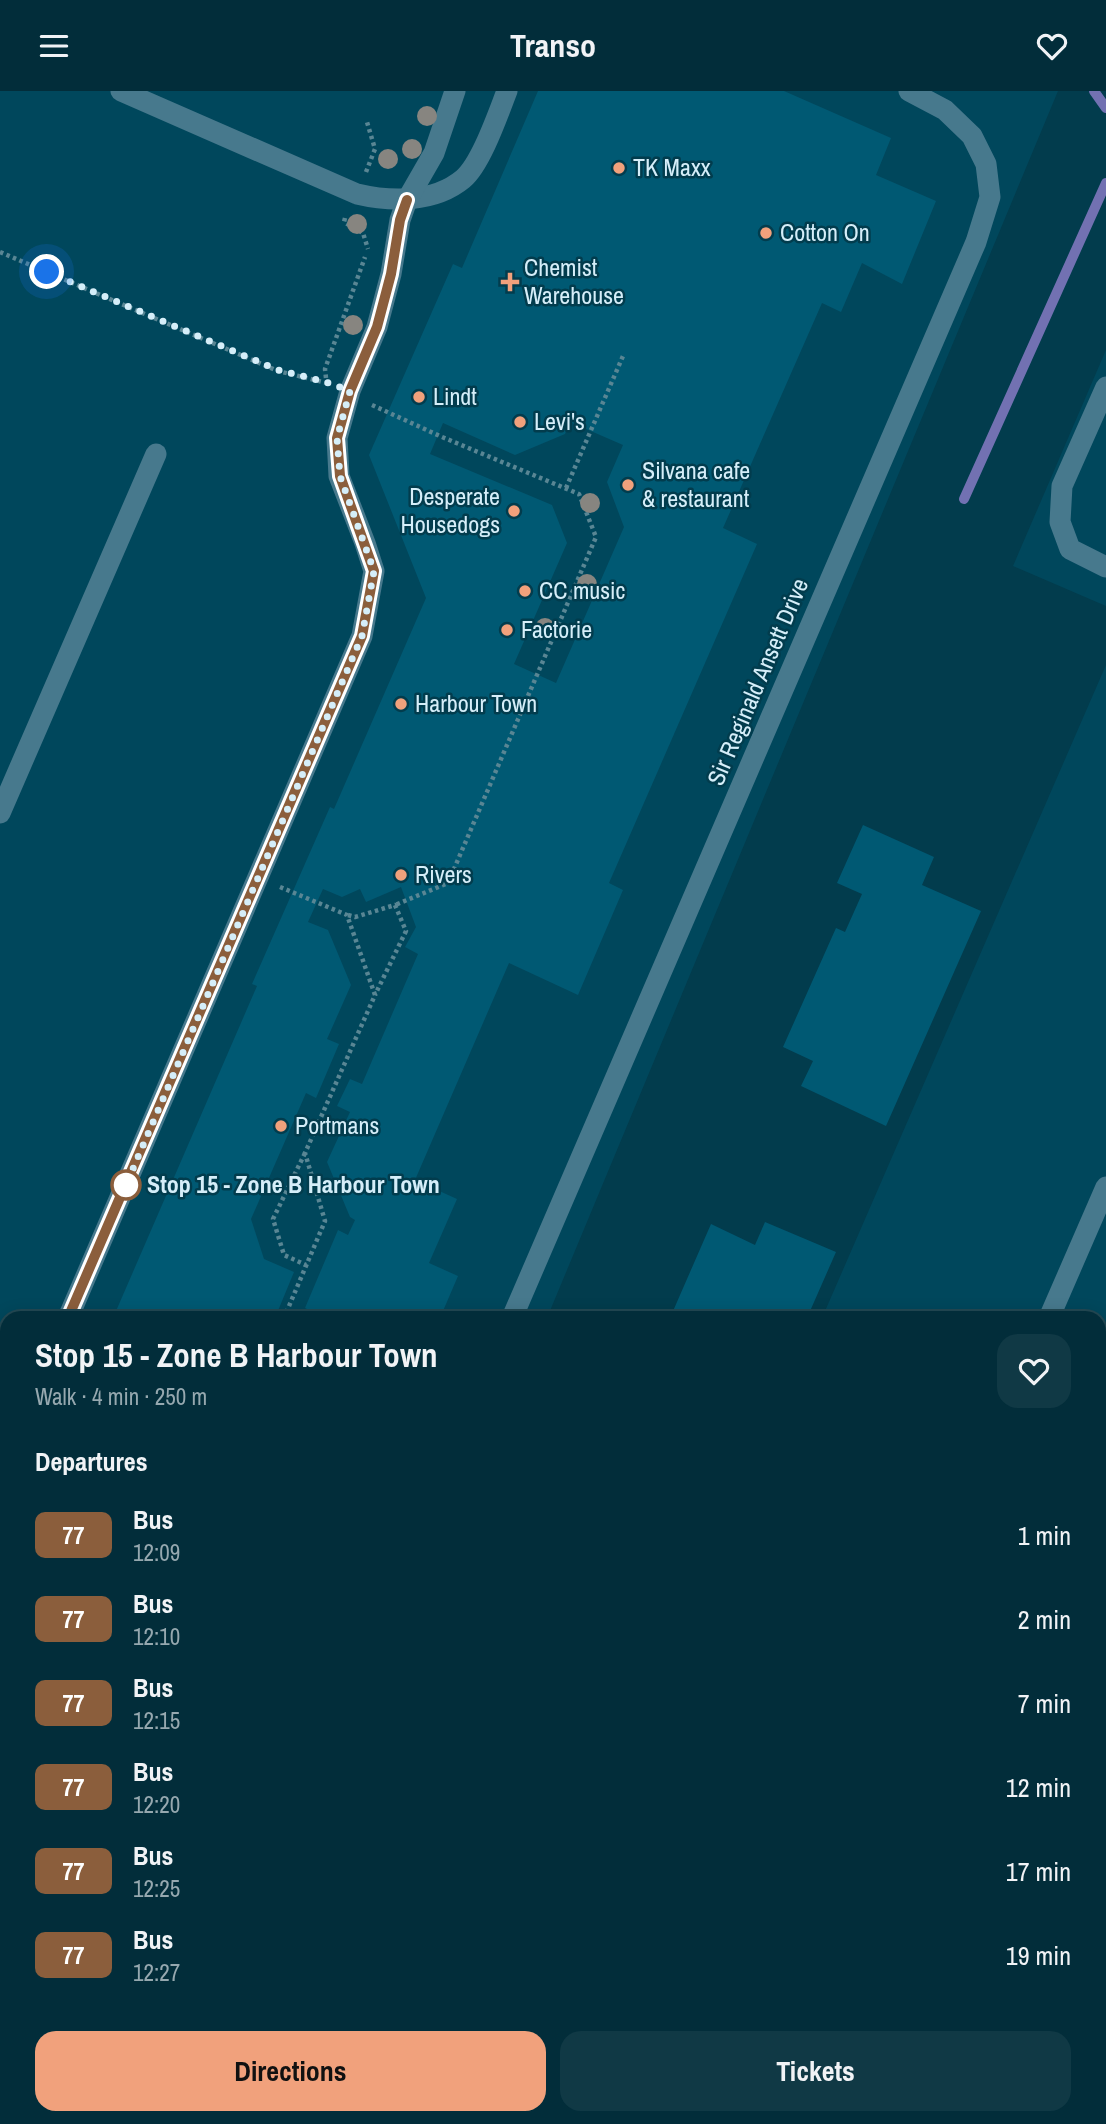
<!DOCTYPE html>
<html lang="en">
<head>
<meta charset="utf-8">
<style>
  body { margin:0; font-family:"Archivo Narrow",sans-serif; background:#103945; color:#f1f3f6; height:100vh; display:flex; flex-direction:column; font-size:26px; white-space:nowrap }
  * { box-sizing:border-box; margin:0 }
  p { font-size:23px; color:#96a8af }
  .icon { flex:none; width:38px; height:38px; fill:none; stroke:currentColor; stroke-width:2; stroke-linecap:round; stroke-linejoin:round }
  .map { position:relative; flex:1; overflow:hidden }
  .sheet { position:absolute; left:0px; top:1220px; width:1106px; height:814px; display:flex; flex-direction:column; background:#022d3a; border-radius:21px 21px 0 0; box-shadow:0 4px 18px #0003,0 0 0 2px #234954 }
  .sheet>* { flex:none }
  .badge { padding:0 14px; border-radius:10px; font-size:24px; line-height:46px }
  .you { position:absolute; width:35px; height:35px; margin:-18px; border:5px solid #fff; border-radius:50%; background:#1a73e8; box-shadow:0 0 0 10px #1a73e833 }
  .map>.badge { position:absolute; translate:-50% -50%; box-shadow:0 0 0 4px #fff }
  h2 { padding:0 35px; font-size:26px; line-height:63px }
  .round { display:grid; place-items:center; flex:none; width:74px; height:74px; border-radius:21px; background:#103945 }
  .overview { display:flex; align-items:center; justify-content:space-between; height:119px; padding:0 35px }
  h1 { font-size:33px; font-weight:700; line-height:52px }
  .button { display:flex; gap:14px; margin-top:auto; padding:14px 35px }
  .button a { flex:1; height:80px; border-radius:21px; background:#f1a17c; color:#111; font-size:28px; font-weight:700; line-height:80px; text-align:center }
  .button a+a { background:#103945; color:#f1f3f6 }
  ul { padding:0; list-style:none }
  li { display:flex; align-items:center; gap:21px; height:84px; padding:0 35px }
  li div { flex:1 }
  li b { display:block; font-size:26px }
  li em { font-style:normal }
  li .badge { min-width:77px; font-weight:700; text-align:center }
  header { display:flex; justify-content:space-between; align-items:center; height:91px; padding:0 35px; background:#022d3a; font-size:32px; font-weight:700 }
  .map>svg:first-child { display:block }
  .built { fill:#00475c }
  .lines { fill:none; stroke-linecap:round; stroke-linejoin:round }
  .stream { stroke:#7271b2; stroke-width:10 }
  .building { fill:#005973; fill-rule:evenodd }
  .path { stroke:#598694; stroke-width:4.5; stroke-dasharray:3.5 3.5; stroke-linecap:butt }
  .minor { stroke:#47798d; stroke-width:21 }
  .tree { fill:#878580 }
  .line-casing { stroke:#fff; stroke-width:16 }
  .line { stroke:#8b5e3c; stroke-width:10 }
  .walk { stroke:#d5eef9; stroke-width:7; stroke-dasharray:0 12.6 }
  .poi-dot { fill:#f1a17c; stroke:#023c4d; stroke-width:2.5 }
  .stop-dot { fill:#fff; stroke:#8b5e3c; stroke-width:3.5 }
  .labels { text-anchor:middle; stroke-width:5; stroke-linejoin:round; paint-order:stroke }
  .poi-label { font-size:24px; fill:#d5eef9; stroke:#023c4d; text-anchor:start }
  .street-label { font-size:24px; fill:#d5eef9; stroke:#023c4d }
  .stop-label { font-size:24px; font-weight:bold; fill:#d5eef9; stroke:#023c4d; text-anchor:start }
</style>
</head>
<body>
<header><svg class="icon" aria-label="menu" viewBox="0 0 24 24"><path d="M4 6h16M4 12h16M4 18h16"/></svg>Transo<svg class="icon" aria-label="heart" viewBox="0 0 24 24"><path d="M12 20l-8-8c-3-5 5-10 8-4 3-6 11-1 8 4z"/></svg></header>
<div class="map">
<svg width="1106" height="2033" viewBox="0 0 1106 2033">
  <rect width="100%" height="100%" fill="#023c4d"/>
  <g class="built">
    <polygon points="0,0 1058,0 547,1227 7,1227 7,2026 218,2027 215,2033 0,2033"/>
    <polygon points="1106,259 1106,515 1013,475"/>
    <polygon points="1106,574 1106,2033 482,2033 485,2026 1099,2026 1099,1227 822,1227"/>
  </g>
  <g class="lines">
    <g class="stream">
      <polyline points="1094,0 1106,17"/>
      <polyline points="964,408 1106,92"/>
    </g>
  </g>
  <g class="building">
    <path d="M538 0H784L891 47 876 84 936 110 902 193 862 172 841 221 822 212 723 437 757 453 609 792 623 799 578 904 509 872 415 1089 457 1108 429 1172 458 1185 440 1227H315L317 1223 305 1217 338 1139 348 1144 355 1129 350 1126 327 1071 350 1021 337 1015 350 988 362 993 418 863 405 856 416 836 401 796 366 811 360 798 342 806 323 798 308 831 328 839 351 894 327 948 339 953 316 1007 306 1002 251 1128 264 1168 294 1181 275 1227H113L257 895 252 893 330 716 334 718 426 507 369 364 453 173 462 177ZM570 331 623 354 607 391 624 436 556 592 514 573 567 452 552 414 430 363 443 332 515 364 565 343Z"/>
    <polygon points="863,734 934,766 922,794 981,820 886,1035 801,995 813,970 783,956 836,837 845,841 862,803 837,792"/>
    <polygon points="765,1131 836,1161 807,1227 670,1227 711,1133 755,1154"/>
    <polygon points="7,1474 7,1688 0,1704 0,1490"/>
    <polygon points="7,1777 7,1801 0,1797"/>
    <polygon points="7,1810 7,2026 91,2026 88,2033 0,2033 0,1826"/>
    <polygon points="300,2026 464,2026 461,2033 297,2033"/>
  </g>
  <g class="lines">
    <g class="path">
      <polyline points="366,81 375,58 367,31"/>
      <polyline points="345,127 344,131 363,142 368,158"/>
      <polyline points="0,161 278,280 327,292"/>
      <polyline points="326,287 325,278 365,166"/>
      <polyline points="372,314 442,346 579,403 596,446 448,792 395,814"/>
      <polyline points="566,397 623,265"/>
      <polyline points="280,796 347,824 375,904 305,1062 325,1130 284,1227"/>
      <polyline points="348,824 355,826 395,814 406,840 375,904"/>
      <polyline points="305,1062 273,1128 284,1164 306,1174"/>
      <polyline points="0,1768 7,1752"/>
    </g>
    <g class="minor">
      <path d="M121 0 357 103C391 111 434 112 463 88 481 73 498 23 507 0"/>
      <polyline points="1106,296 1062,395 1060,431 1070,458 1106,476"/>
      <polyline points="0,722 156,363"/>
      <polyline points="68,1227 362,545 374,480 365,452 339,385 337,347 350,300 377,236 391,183 400,129 407,109 434,62 455,0"/>
      <polyline points="512,1227 976,151 990,106 986,73 972,45 945,19 909,0"/>
      <polyline points="1049,1227 1106,1096"/>
      <polyline points="0,1384 7,1368"/>
      <polyline points="165,2033 168,2026"/>
      <polyline points="694,2033 696,2026"/>
    </g>
  </g>
  <g class="tree">
    <circle cx="427" cy="25" r="10"/>
    <circle cx="412" cy="58" r="10"/>
    <circle cx="388" cy="68" r="10"/>
    <circle cx="357" cy="133" r="10"/>
    <circle cx="353" cy="234" r="10"/>
    <circle cx="590" cy="412" r="10"/>
    <circle cx="587" cy="493" r="10"/>
    <circle cx="545" cy="537" r="10"/>
  </g>
  <g class="lines">
    <g class="line-casing">
      <polyline id="line" points="68,1227 362,545 374,480 340,385 337,347 350,300 377,236 391,183 400,129 407,109"/>
    </g>
    <use href="#line" class="line"/>
    <polyline class="walk" points="47,181 278,279 326,291 350,300 337,347 340,385 374,480 362,545 126,1094"/>
  </g>
  <g class="poi-dot">
    <circle cx="619" cy="77" r="7"/>
    <circle cx="766" cy="142" r="7"/>
    <path d="M506.5 180.5h7v7h7v7h-7v7h-7v-7h-7v-7h7z"/>
    <circle cx="419" cy="306" r="7"/>
    <circle cx="520" cy="331" r="7"/>
    <circle cx="628" cy="394" r="7"/>
    <circle cx="514" cy="420" r="7"/>
    <circle cx="525" cy="500" r="7"/>
    <circle cx="507" cy="539" r="7"/>
    <circle cx="401" cy="613" r="7"/>
    <circle cx="401" cy="784" r="7"/>
    <circle cx="281" cy="1035" r="7"/>
  </g>
  <circle class="stop-dot" cx="126" cy="1094" r="14"/>
  <g class="labels">
    <g class="poi-label">
      <text x="633" y="85">TK Maxx</text>
      <text x="780" y="150">Cotton On</text>
      <text x="524" y="185">Chemist<tspan x="524" dy="28">Warehouse</tspan></text>
      <text x="433" y="314">Lindt</text>
      <text x="534" y="339">Levi's</text>
      <text x="642" y="388">Silvana cafe<tspan x="642" dy="28">&amp; restaurant</tspan></text>
      <text x="500" y="414" text-anchor="end">Desperate<tspan x="500" dy="28">Housedogs</tspan></text>
      <text x="539" y="508">CC music</text>
      <text x="521" y="547">Factorie</text>
      <text x="415" y="621">Harbour Town</text>
      <text x="415" y="792">Rivers</text>
      <text x="295" y="1043">Portmans</text>
    </g>
    <g class="street-label">
      <text transform="translate(758 591) rotate(-67)" y="8">Sir Reginald Ansett Drive</text>
    </g>
    <g class="stop-label">
      <text x="147" y="1102">Stop 15 - Zone B Harbour Town</text>
    </g>
  </g>
</svg>
<div class="you" style="left:47px;top:181px"></div>
<section class="sheet">
<div class="overview"><div><h1>Stop 15 - Zone B Harbour Town</h1><p>Walk · 4 min · 250 m</p></div><a class="round"><svg class="icon" aria-label="heart" viewBox="0 0 24 24"><path d="M12 20l-8-8c-3-5 5-10 8-4 3-6 11-1 8 4z"/></svg></a></div>
<h2>Departures</h2>
<ul>
<li><span class="badge" style="background:#8b5e3c;color:#fff">77</span><div><b>Bus</b><p>12:09</p></div><em>1 min</em></li>
<li><span class="badge" style="background:#8b5e3c;color:#fff">77</span><div><b>Bus</b><p>12:10</p></div><em>2 min</em></li>
<li><span class="badge" style="background:#8b5e3c;color:#fff">77</span><div><b>Bus</b><p>12:15</p></div><em>7 min</em></li>
<li><span class="badge" style="background:#8b5e3c;color:#fff">77</span><div><b>Bus</b><p>12:20</p></div><em>12 min</em></li>
<li><span class="badge" style="background:#8b5e3c;color:#fff">77</span><div><b>Bus</b><p>12:25</p></div><em>17 min</em></li>
<li><span class="badge" style="background:#8b5e3c;color:#fff">77</span><div><b>Bus</b><p>12:27</p></div><em>19 min</em></li>
</ul>
<div class="button"><a>Directions</a><a>Tickets</a></div>
</section>
</div>
</body>
</html>
